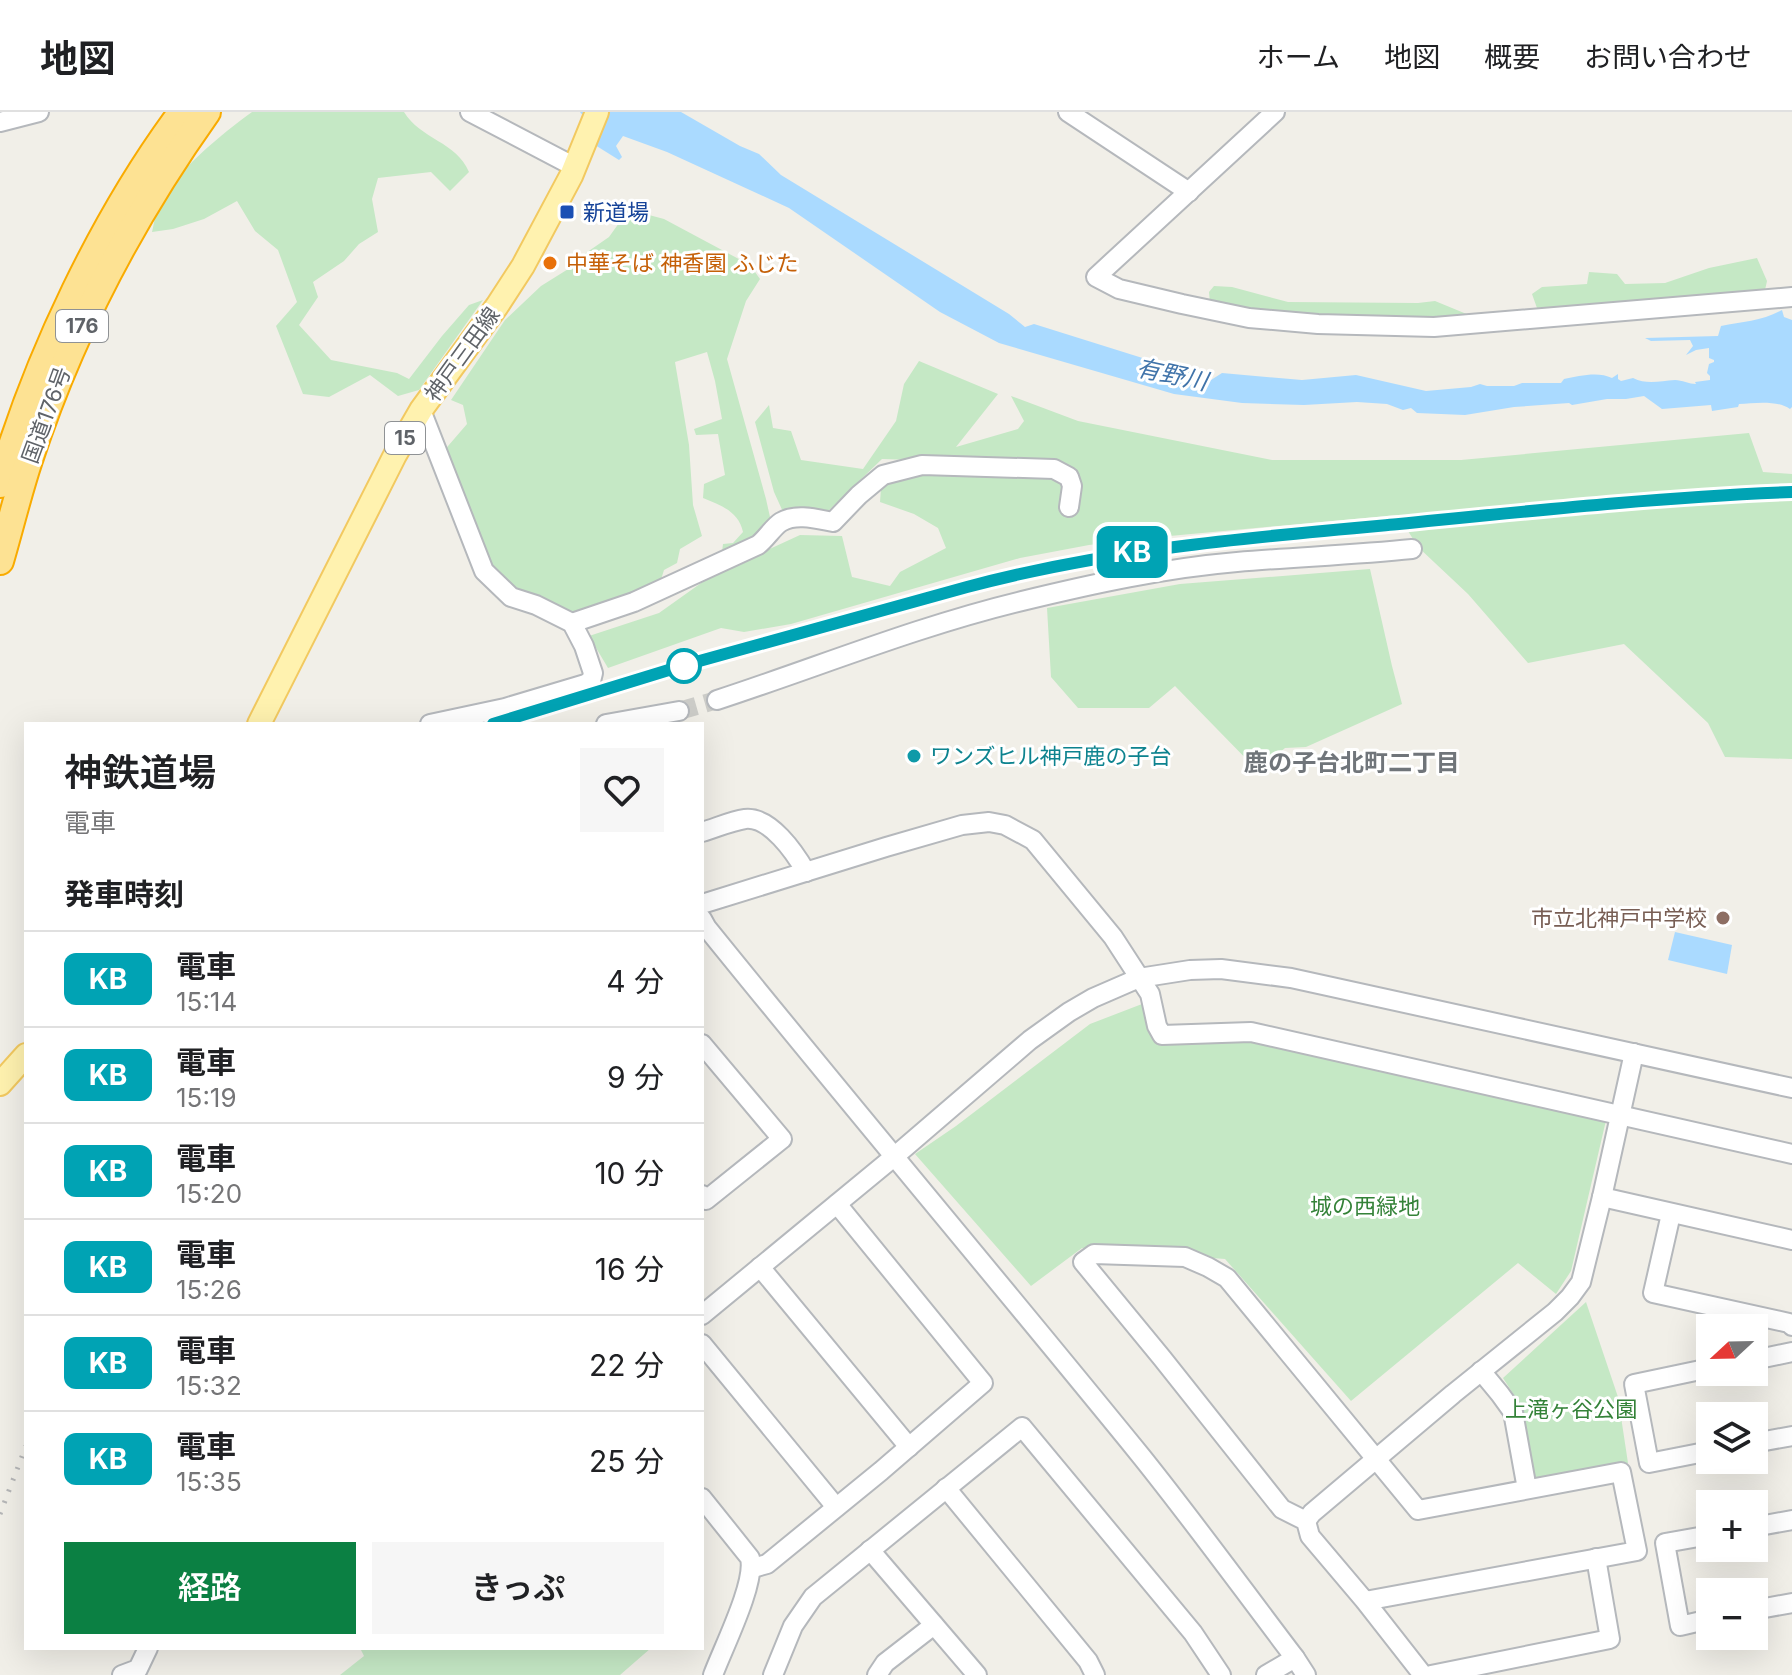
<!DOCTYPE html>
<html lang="ja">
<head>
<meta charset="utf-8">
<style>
  body { margin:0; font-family:Inter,"Noto Sans JP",sans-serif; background:#f6f6f6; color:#202124; height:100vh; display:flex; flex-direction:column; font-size:30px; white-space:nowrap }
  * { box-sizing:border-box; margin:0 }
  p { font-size:26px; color:#757577 }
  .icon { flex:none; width:44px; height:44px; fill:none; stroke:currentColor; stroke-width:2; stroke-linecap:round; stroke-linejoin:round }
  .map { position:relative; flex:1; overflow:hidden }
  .sheet { position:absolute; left:24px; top:610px; width:680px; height:928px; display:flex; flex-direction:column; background:#fff; border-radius:0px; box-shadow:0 8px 32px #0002 }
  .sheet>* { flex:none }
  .badge { padding:0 16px; border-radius:12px; font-size:28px; line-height:52px }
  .needle { width:52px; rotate:248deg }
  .buttons { position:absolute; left:1696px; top:1202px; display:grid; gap:16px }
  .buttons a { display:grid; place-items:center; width:72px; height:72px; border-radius:0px; background:#fff; box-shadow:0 8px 32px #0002; font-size:40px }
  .map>.badge { position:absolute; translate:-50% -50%; box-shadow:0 0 0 4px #fff }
  h2 { padding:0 40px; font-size:30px; line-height:72px }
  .round { display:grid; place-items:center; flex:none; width:84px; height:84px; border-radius:0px; background:#f6f6f6 }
  .summary { display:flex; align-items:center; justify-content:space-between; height:136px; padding:0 40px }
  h1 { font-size:38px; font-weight:600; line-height:60px }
  .button { display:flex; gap:16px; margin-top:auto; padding:16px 40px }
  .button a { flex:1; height:92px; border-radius:0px; background:#0b8043; color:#fff; font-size:32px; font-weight:600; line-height:92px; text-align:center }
  .button a+a { background:#f6f6f6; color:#202124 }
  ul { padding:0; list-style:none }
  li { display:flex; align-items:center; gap:24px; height:96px; padding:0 40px; border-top:2px solid #e0e0e0 }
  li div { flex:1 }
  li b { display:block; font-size:30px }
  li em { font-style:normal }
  li .badge { min-width:88px; font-weight:700; text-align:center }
  header { display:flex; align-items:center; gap:48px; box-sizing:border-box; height:112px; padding:0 40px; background:#fff; border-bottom:2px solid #e0e0e0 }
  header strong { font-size:38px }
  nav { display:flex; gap:44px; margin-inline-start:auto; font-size:28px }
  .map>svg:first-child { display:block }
  .green { fill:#c5e8c5 }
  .water { fill:#aadaff }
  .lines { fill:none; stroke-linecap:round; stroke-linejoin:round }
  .minor-tunnel { stroke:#ccccc8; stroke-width:18; stroke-dasharray:18 9; stroke-linecap:butt }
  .minor-casing { stroke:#b5b8bc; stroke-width:22 }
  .major-casing { stroke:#f2c960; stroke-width:26 }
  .highway-casing { stroke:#f9ab00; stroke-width:30 }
  .minor { stroke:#fff; stroke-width:18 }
  .major { stroke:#fff2af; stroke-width:22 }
  .highway { stroke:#fde293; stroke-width:26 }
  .rail { stroke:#b6b7b8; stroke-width:5; stroke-dasharray:2 10; stroke-linecap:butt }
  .line-casing { stroke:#fff; stroke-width:18 }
  .line { stroke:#00a3b4; stroke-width:12 }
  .transit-dot { fill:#1a4fb4; stroke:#fff; stroke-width:3 }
  .food-dot { fill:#e8710a; stroke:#fff; stroke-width:3 }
  .stop-dot { fill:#fff; stroke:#00a3b4; stroke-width:4 }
  .culture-dot { fill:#0f9aa8; stroke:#fff; stroke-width:3 }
  .education-dot { fill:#8d6e63; stroke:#fff; stroke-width:3 }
  .labels { text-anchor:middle; stroke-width:6; stroke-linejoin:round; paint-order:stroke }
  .shield { fill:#fff; stroke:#8f9295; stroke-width:2 }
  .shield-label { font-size:20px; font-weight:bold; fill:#5f6368 }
  .transit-label { font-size:22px; fill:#164399; stroke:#fff; text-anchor:start }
  .food-label { font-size:22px; fill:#c56008; stroke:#fff; text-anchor:start }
  .street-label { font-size:22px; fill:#5f6368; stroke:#fff }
  .culture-label { font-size:22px; fill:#0d838f; stroke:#fff; text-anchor:start }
  .education-label { font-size:22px; fill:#785e54; stroke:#fff; text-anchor:end }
  .park-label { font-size:22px; fill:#348238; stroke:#fff }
  .water-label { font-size:24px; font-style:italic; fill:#4174aa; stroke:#fff }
  .neighbourhood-label { font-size:24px; font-weight:bold; fill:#70757a; stroke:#fff }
</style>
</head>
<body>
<header>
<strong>地図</strong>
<nav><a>ホーム</a><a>地図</a><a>概要</a><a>お問い合わせ</a></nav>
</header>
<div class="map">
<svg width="1792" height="1563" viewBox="0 0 1792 1563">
  <rect width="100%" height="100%" fill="#f1efe8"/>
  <g class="green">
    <path d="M252 0H404C420 27 457 30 469 60L450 79 431 60 378 66 372 87 378 120 359 132 344 149 313 170 318 185 299 213 331 248 397 261 409 267 442 224 469 193 483 188 419 278 398 284 370 263 329 285 303 282 276 214 297 190 278 138 255 119 237 89 204 107 173 117 152 120C154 112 155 103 158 95 171 63 224 20 252 0Z"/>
    <path d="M634 99 664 107 750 153 760 167 746 189 727 247 766 387 772 414 752 433 722 440 723 432 733 431 743 420C739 400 721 393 703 386L704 372 725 363 718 322 696 323 694 317 722 307 715 269 707 240 675 250 689 333 693 393 702 424 680 437 677 451 664 458 658 477 581 499H561L514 482 491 457 442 341 467 312 463 293 451 288 505 208 541 174 573 154 583 143 609 125 619 111Z"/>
    <polygon points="1757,146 1767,169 1765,178 1546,199 1537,196 1532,182 1542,175 1587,172 1589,160 1617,162 1625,172 1665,171 1709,156"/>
    <polygon points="1214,174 1232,175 1288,190 1418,191 1435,189 1469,203 1422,207 1274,203 1210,191 1209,180"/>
    <polygon points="919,249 998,282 956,335 1018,317 1024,309 1011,284 1078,309 1272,348 1461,348 1749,321 1763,360 1792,362 1792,647 1725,645 1708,611 1624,532 1528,551 1468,482 1418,435 1398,403 1159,425 1089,433 1020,446 791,512 744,520 721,516 608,556 589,524 659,501 711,464 800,423 842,424 852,465 890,474 900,460 946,436 938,416 914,402 880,390 881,376 909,362 914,348 882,347 824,403 784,402 774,380 755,310 769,293 773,316 791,319 801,348 863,357 896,309 904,272"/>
    <polygon points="1370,457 1392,554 1402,592 1306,635 1285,636 1258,659 1175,574 1149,596 1078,596 1051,565 1047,496 1180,472"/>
    <polygon points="1142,892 1159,932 1251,925 1607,1004 1571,1159 1556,1182 1518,1151 1351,1289 1225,1147 1082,1136 1031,1174 915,1042 956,1014 1090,912"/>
    <polygon points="1586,1190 1618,1285 1628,1351 1536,1370 1523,1297 1503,1266"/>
    <polygon points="360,1536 651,1536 620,1563 340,1563 364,1544"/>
  </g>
  <g class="water">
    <path d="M580 0H681L740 34 759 42 781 63 1009 202 1025 215 1034 212 1168 254 1194 258 1211 268 1222 261 1302 268 1356 263 1426 279 1471 275 1480 272 1487 274H1514L1522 271H1561L1564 267C1579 264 1598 259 1612 266L1618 262V267L1621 269 1633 266C1647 273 1660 269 1675 268 1682 268 1689 272 1696 272L1695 270 1710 268V264L1707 261 1709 252 1714 250V248L1709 246V236L1696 238 1686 243 1693 234 1690 228 1651 229 1645 226 1718 224 1721 214C1742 210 1763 209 1782 198L1784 205 1792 208V295L1790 297C1777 288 1755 291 1739 292L1738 295 1712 299 1711 293 1662 297 1644 284 1626 287H1607L1572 293 1569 291 1514 295 1465 303 1417 301 1411 296 1403 298 1387 292 1357 290 1304 293 1242 291 1174 282 999 231 940 200 789 96 667 40 623 24 616 34 622 45 619 48 595 33 593 16Z"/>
    <polygon points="1675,820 1732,833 1727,862 1668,848"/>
  </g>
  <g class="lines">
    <polyline class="minor-tunnel" points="679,599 717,588"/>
    <g class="minor-casing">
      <g id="minor">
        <polyline points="470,0 575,55"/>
        <polyline points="1068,0 1189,80"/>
        <polyline points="1275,0 1096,165 1119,177 1182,192 1249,206 1318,212 1434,215 1792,185"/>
        <polyline points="0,10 39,0"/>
        <polyline points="421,298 484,459 511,485 536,493 572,511 584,534 593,561 591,569 585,572 505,596 430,612"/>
        <path d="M572 511 634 490 758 433C766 427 773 415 781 410 796 401 817 407 833 410L859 383 883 363 922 353 1054 357 1069 365 1072 374 1069 395"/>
        <path d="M717 588C818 555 918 514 1022 489 1092 472 1165 456 1237 450 1295 445 1354 443 1412 437"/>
        <polyline points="606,612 679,599"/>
        <path d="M702 720C716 716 731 709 745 707 770 704 795 741 806 760"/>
        <polyline points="702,792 886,735 962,713 989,710 1005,713 1033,728 1113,825 1150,882 1157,914 1162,923 1251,920 1792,1042"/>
        <path d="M702 807 707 816C850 993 997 1167 1141 1344 1194 1410 1244 1479 1295 1546L1306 1563"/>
        <polyline points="702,932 782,1027 706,1088 702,1083"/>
        <polyline points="1602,1085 1792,1128"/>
        <polyline points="1671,1102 1653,1181 1789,1211 1792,1214"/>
        <polyline points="760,1155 909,1335"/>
        <polyline points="702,1203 895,1044 1030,928 1069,900 1093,886 1139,866 1190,858 1221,857 1291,866 1792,976"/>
        <polyline points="702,1232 836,1395"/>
        <polyline points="1754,1248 1792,1240"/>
        <polyline points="1710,1256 1634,1272 1649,1351 1710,1339"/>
        <polyline points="1481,1259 1500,1282 1513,1300 1527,1377"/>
        <polyline points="1754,1331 1792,1324"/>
        <polyline points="946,1376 1088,1549 1095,1563"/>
        <path d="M702 1386 750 1446C756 1471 723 1536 713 1563"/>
        <polyline points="1306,1409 1312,1401 1453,1282 1555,1200 1570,1185 1581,1170 1602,1085 1634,941"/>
        <polyline points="1754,1415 1792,1408"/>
        <polyline points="1710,1423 1665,1431 1680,1514 1710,1507"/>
        <polyline points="870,1438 977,1563"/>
        <polyline points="753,1456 767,1452 881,1359 983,1271 837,1092"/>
        <polyline points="1365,1489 1637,1439 1621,1360 1418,1398 1227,1166 1208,1155 1185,1145 1094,1142 1083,1150 1162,1246 1282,1397 1306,1409 1310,1424 1365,1489 1423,1563"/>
        <polyline points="1754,1498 1792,1491"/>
        <polyline points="122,1563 138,1557 148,1536"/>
        <polyline points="773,1563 793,1514 813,1485 1022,1315 1193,1521 1221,1563"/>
        <polyline points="877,1563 885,1551 934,1513"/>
        <polyline points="1266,1563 1295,1546"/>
        <polyline points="1431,1563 1610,1527 1596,1446"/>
      </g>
    </g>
    <g class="major-casing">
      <g id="major">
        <polyline points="259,612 395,343 421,298 497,194 523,154 571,64 597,0"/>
        <polyline points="0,972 26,943"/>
      </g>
    </g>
    <g class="highway-casing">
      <g id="highway">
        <path d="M0 372C37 246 103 106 182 0"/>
        <path d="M0 449C10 415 18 381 29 348 70 223 131 107 207 0"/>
      </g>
    </g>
    <use href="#minor" class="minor"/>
    <use href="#major" class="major"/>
    <use href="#highway" class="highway"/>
    <g class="rail">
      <polyline points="493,612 685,553 1013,463 1108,444 1242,426 1596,392 1792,380"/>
      <polyline points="0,1402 26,1334"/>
    </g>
  </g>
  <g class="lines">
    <g class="line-casing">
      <path id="line" d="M493 612 685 553 967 475C1109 437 1253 425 1399 412 1530 399 1660 385 1792 380"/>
    </g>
    <use href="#line" class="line"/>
  </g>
  <rect class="transit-dot" x="559" y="92" width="16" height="16" rx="4"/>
  <circle class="food-dot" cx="550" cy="151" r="8"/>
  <circle class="stop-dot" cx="684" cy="554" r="16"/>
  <circle class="culture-dot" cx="914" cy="644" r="8"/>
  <circle class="education-dot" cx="1723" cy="806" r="8"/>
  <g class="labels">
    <g class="shield">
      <rect x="56" y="198" width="52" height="32" rx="6"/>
      <rect x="385" y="310" width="40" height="32" rx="6"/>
    </g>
    <g class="shield-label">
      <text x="82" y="221">176</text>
      <text x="405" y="333">15</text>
    </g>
    <g class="transit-label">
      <text x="583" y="108">新道場</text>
    </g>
    <g class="food-label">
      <text x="566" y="159">中華そば 神香園 ふじた</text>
    </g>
    <g class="street-label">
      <text transform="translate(462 242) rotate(-54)" y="8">神戸三田線</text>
      <text transform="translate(46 303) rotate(-70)" y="8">国道176号</text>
    </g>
    <g class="culture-label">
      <text x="930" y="652">ワンズヒル神戸鹿の子台</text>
    </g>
    <g class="education-label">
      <text x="1707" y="814">市立北神戸中学校</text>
    </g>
    <g class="park-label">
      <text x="1365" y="1102">城の西緑地</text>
      <text x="1571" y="1305">上滝ヶ谷公園</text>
    </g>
    <g class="water-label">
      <text transform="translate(1172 263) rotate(12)" y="8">有野川</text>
    </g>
    <g class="neighbourhood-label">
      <text x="1352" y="659">鹿の子台北町二丁目</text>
    </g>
  </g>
</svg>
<div class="buttons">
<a><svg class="needle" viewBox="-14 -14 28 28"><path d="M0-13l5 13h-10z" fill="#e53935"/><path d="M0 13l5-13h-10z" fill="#757577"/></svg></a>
<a><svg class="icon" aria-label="layers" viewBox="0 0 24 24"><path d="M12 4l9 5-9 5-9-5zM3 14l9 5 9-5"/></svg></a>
<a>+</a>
<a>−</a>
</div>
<b class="badge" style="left:1132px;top:440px;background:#00a3b4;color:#fff">KB</b>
<section class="sheet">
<div class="summary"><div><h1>神鉄道場</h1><p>電車</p></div><a class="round"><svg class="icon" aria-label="heart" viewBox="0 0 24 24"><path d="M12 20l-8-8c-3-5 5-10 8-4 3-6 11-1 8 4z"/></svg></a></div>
<h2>発車時刻</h2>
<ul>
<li><span class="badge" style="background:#00a3b4;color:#fff">KB</span><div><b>電車</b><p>15:14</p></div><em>4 分</em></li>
<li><span class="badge" style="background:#00a3b4;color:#fff">KB</span><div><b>電車</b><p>15:19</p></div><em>9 分</em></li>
<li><span class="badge" style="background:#00a3b4;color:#fff">KB</span><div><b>電車</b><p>15:20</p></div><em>10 分</em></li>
<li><span class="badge" style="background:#00a3b4;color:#fff">KB</span><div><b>電車</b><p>15:26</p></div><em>16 分</em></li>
<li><span class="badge" style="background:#00a3b4;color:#fff">KB</span><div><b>電車</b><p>15:32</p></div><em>22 分</em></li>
<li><span class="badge" style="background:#00a3b4;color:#fff">KB</span><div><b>電車</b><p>15:35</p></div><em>25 分</em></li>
</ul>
<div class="button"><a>経路</a><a>きっぷ</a></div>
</section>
</div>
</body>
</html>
